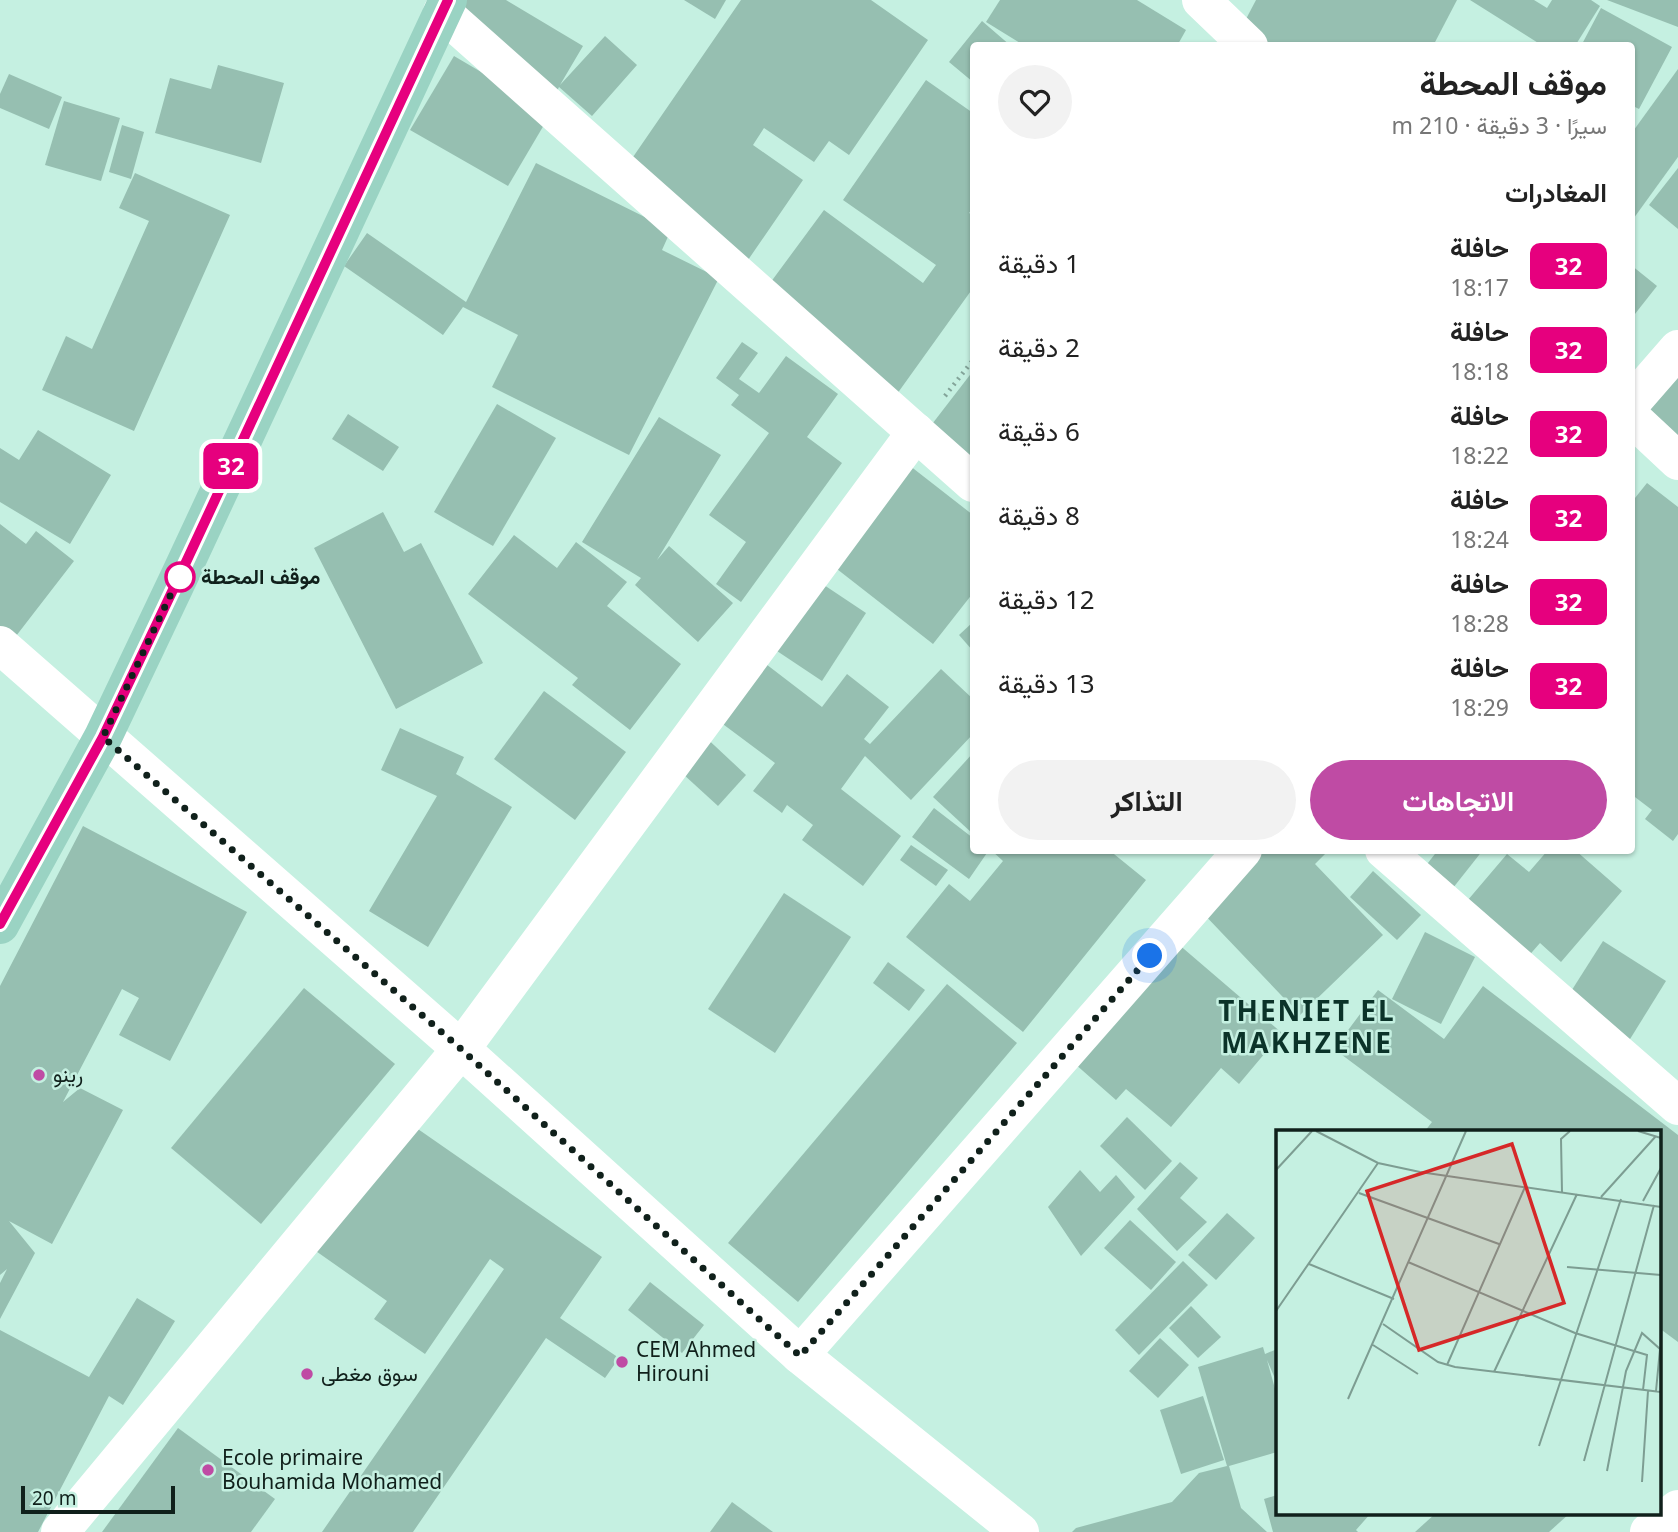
<!DOCTYPE html>
<html lang="ar">
<head>
<meta charset="utf-8">
<style>
  body { margin:0; font-family:"Noto Sans",Vazirmatn,sans-serif; background:#f2f2f2; color:#222; direction:rtl; height:100vh; display:flex; flex-direction:column; font-size:26px; white-space:nowrap }
  * { box-sizing:border-box; margin:0 }
  p { font-size:23px; color:#767676 }
  .icon { flex:none; width:38px; height:38px; fill:none; stroke:currentColor; stroke-width:2; stroke-linecap:round; stroke-linejoin:round }
  .map { position:relative; flex:1; overflow:hidden; direction:ltr }
  .panel { position:absolute; left:970px; top:42px; width:665px; height:812px; display:flex; flex-direction:column; background:#fff; border-radius:7px; box-shadow:0 2px 5px #0004; direction:rtl }
  .panel>* { flex:none }
  .badge { padding:0 14px; border-radius:10px; font-size:24px; line-height:46px }
  .scale { position:absolute; left:21px; bottom:18px; width:154px; box-sizing:border-box; padding-left:7px; border:4px solid #10201b; border-top:0; font-size:19px; line-height:24px; white-space:nowrap; color:#10201b; -webkit-text-stroke:5px #c5f0e1; paint-order:stroke }
  .you { position:absolute; width:35px; height:35px; margin:-18px; border:5px solid #fff; border-radius:50%; background:#1a73e8; box-shadow:0 0 0 10px #1a73e833 }
  .map>.badge { position:absolute; translate:-50% -50%; box-shadow:0 0 0 4px #fff }
  h2 { padding:0 28px; font-size:26px; line-height:63px }
  .round { display:grid; place-items:center; flex:none; width:74px; height:74px; border-radius:37px; background:#f2f2f2 }
  .overview { display:flex; align-items:center; justify-content:space-between; height:119px; padding:0 28px }
  h1 { font-size:33px; font-weight:700; line-height:52px }
  .action { display:flex; gap:14px; margin-top:auto; padding:14px 28px }
  .action a { flex:1; height:80px; border-radius:42px; background:#bf4ba4; color:#fff; font-size:28px; font-weight:700; line-height:80px; text-align:center }
  .action a+a { background:#f2f2f2; color:#222 }
  ul { padding:0; list-style:none }
  li { display:flex; align-items:center; gap:21px; height:84px; padding:0 28px }
  li div { flex:1 }
  li b { display:block; font-size:26px }
  li em { font-style:normal }
  li .badge { min-width:77px; font-weight:700; text-align:center }
  .map>svg:first-child { display:block }
  .building { fill:#96bfb1 }
  .lines { fill:none; stroke-linecap:round; stroke-linejoin:round }
  .path { stroke:#83a499; stroke-width:4.5; stroke-dasharray:2 5; stroke-linecap:butt }
  .minor { stroke:#fff; stroke-width:38 }
  .major { stroke:#9ad3c3; stroke-width:38 }
  .line-casing { stroke:#fff; stroke-width:16 }
  .line { stroke:#e6007e; stroke-width:10 }
  .walk { stroke:#10201b; stroke-width:7; stroke-dasharray:0 12.6 }
  .stop-dot { fill:#fff; stroke:#e6007e; stroke-width:3.5 }
  .poi-dot { fill:#bf4ba4; stroke:#c5f0e1; stroke-width:2.5 }
  .labels { text-anchor:middle; stroke-width:5; stroke-linejoin:round; paint-order:stroke }
  .stop-label { font-size:21px; font-weight:bold; fill:#10201b; stroke:#c5f0e1; text-anchor:start }
  .poi-label { font-size:21px; fill:#10201b; stroke:#c5f0e1; text-anchor:start }
  .district-label { font-size:28px; font-weight:bold; letter-spacing:2px; fill:#0b3329; stroke:#c5f0e1 }
  .inset-road { fill:none; stroke:#7d9d92; stroke-width:2 }
  .view { fill:#d62828; fill-opacity:0.15; stroke:#d62828; stroke-width:3.5 }
  .inset-edge { fill:none; stroke:#10201b; stroke-width:3.5 }
</style>
</head>
<body>
<div class="map">
<svg width="1678" height="1532" viewBox="0 0 1678 1532">
  <rect width="100%" height="100%" fill="#c5f0e1"/>
  <g class="building">
    <polygon points="462,0 506,0 583,46 560,85 605,36 637,65 592,116 559,87 555,95 440,36"/>
    <polygon points="684,0 726,0 715,19"/>
    <polygon points="741,0 871,0 928,40 849,155 829,141 814,162 764,128 753,145 803,180 748,260 622,173"/>
    <polygon points="1000,0 1137,0 1186,30 1177,46 1025,46 986,22"/>
    <polygon points="1256,0 1457,0 1433,46 1245,46 1235,40"/>
    <polygon points="1470,0 1534,0 1547,8 1552,0 1591,0 1600,6 1575,46 1543,46"/>
    <polygon points="1607,0 1678,0 1678,27"/>
    <polygon points="1601,8 1672,47 1639,109 1631,105 1631,46 1581,46"/>
    <polygon points="982,21 1011,46 973,46 973,82 949,62"/>
    <polygon points="454,56 551,113 508,186 410,130"/>
    <polygon points="218,65 284,83 261,163 155,133 170,78 211,89"/>
    <polygon points="1678,69 1678,157 1631,222 1631,134"/>
    <polygon points="9,74 62,97 49,129 0,108 0,94"/>
    <polygon points="926,80 973,113 971,126 973,128 973,208 969,213 973,215 973,288 897,394 762,294 824,210 923,283 936,265 843,200"/>
    <polygon points="64,101 120,118 101,181 45,165"/>
    <polygon points="122,125 144,132 131,179 109,172"/>
    <polygon points="536,163 671,230 662,250 719,278 629,455 492,387 518,335 463,307 443,335 344,266 367,233 466,302"/>
    <polygon points="1678,168 1678,229 1649,205"/>
    <polygon points="135,173 230,215 134,431 42,390 66,336 92,349 149,221 119,208"/>
    <polygon points="1631,265 1657,286 1631,319"/>
    <polygon points="742,342 758,353 739,379 759,393 786,356 838,394 807,437 842,463 741,602 716,584 746,542 709,515 769,433 731,405 739,395 716,378"/>
    <polygon points="1678,357 1678,439 1641,413"/>
    <polygon points="973,371 973,483 919,441"/>
    <polygon points="497,404 556,438 493,546 434,512"/>
    <polygon points="348,414 399,447 383,471 332,439"/>
    <polygon points="659,417 721,455 657,560 669,546 733,603 698,642 635,585 641,578 582,542"/>
    <polygon points="38,430 111,475 70,544 0,502 0,448 19,460"/>
    <polygon points="905,462 973,515 973,593 933,644 828,562"/>
    <polygon points="1647,483 1678,507 1678,834 1673,841 1645,819 1652,810 1631,794 1631,503"/>
    <polygon points="383,512 404,552 421,543 483,663 396,709 314,548"/>
    <polygon points="0,524 26,544 36,531 74,561 6,649 0,644"/>
    <polygon points="514,535 557,568 576,542 627,582 607,606 681,664 630,730 572,685 578,678 468,594"/>
    <polygon points="821,583 866,613 822,681 777,651"/>
    <polygon points="973,622 973,651 959,635"/>
    <polygon points="749,651 822,707 847,674 889,707 864,739 870,744 941,669 973,699 973,734 911,800 865,756 841,789 901,836 863,886 802,840 813,825 787,805 782,813 753,791 775,763 704,710"/>
    <polygon points="544,691 626,752 575,820 494,759"/>
    <polygon points="400,728 464,757 456,774 512,807 428,947 369,911 437,796 381,770"/>
    <polygon points="700,732 746,775 718,806 671,763"/>
    <polygon points="973,753 973,834 933,797"/>
    <polygon points="934,808 973,838 973,850 989,850 969,879 912,837"/>
    <polygon points="83,826 247,912 170,1061 119,1035 139,998 122,989 63,1102 80,1088 123,1110 52,1244 9,1221 35,1253 0,1319 0,1283 7,1269 0,1275 0,986"/>
    <polygon points="911,845 948,870 936,886 900,860"/>
    <polygon points="991,850 1109,850 1146,880 1023,1032 906,937 949,884 970,901 1003,861"/>
    <polygon points="1260,850 1329,850 1315,864 1383,935 1300,1015 1199,909"/>
    <polygon points="1438,850 1483,850 1449,893 1421,872"/>
    <polygon points="1548,850 1575,850 1622,891 1561,962 1540,943 1518,968 1456,914 1507,854 1529,872"/>
    <polygon points="1373,871 1421,915 1397,940 1350,897"/>
    <polygon points="784,893 851,937 775,1053 708,1009"/>
    <polygon points="1425,932 1475,957 1441,1024 1392,999"/>
    <polygon points="1170,937 1282,1033 1239,1084 1221,1068 1171,1127 1126,1089 1116,1100 1066,1056"/>
    <polygon points="1603,941 1666,981 1627,1044 1563,1004"/>
    <polygon points="888,962 925,990 909,1011 873,983"/>
    <polygon points="947,984 1017,1043 798,1302 728,1243"/>
    <polygon points="1483,986 1678,1135 1678,1342 1659,1328 1659,1131 1425,1131 1432,1122 1334,1049 1378,990 1444,1039"/>
    <polygon points="304,988 395,1064 261,1224 171,1148"/>
    <polygon points="392,1111 602,1257 560,1318 619,1358 605,1378 546,1338 413,1532 322,1532 504,1269 490,1259 425,1354 374,1319 387,1301 303,1242"/>
    <polygon points="1127,1117 1172,1161 1145,1190 1100,1146"/>
    <polygon points="1180,1162 1198,1178 1180,1198 1207,1222 1177,1251 1137,1209"/>
    <polygon points="1080,1170 1100,1192 1116,1175 1135,1197 1081,1256 1048,1207"/>
    <polygon points="1227,1213 1255,1238 1216,1280 1188,1255"/>
    <polygon points="1130,1220 1176,1262 1151,1290 1104,1248"/>
    <polygon points="1183,1261 1208,1285 1139,1355 1115,1330"/>
    <polygon points="650,1282 704,1325 682,1353 628,1310"/>
    <polygon points="137,1298 175,1321 123,1405 109,1396 38,1532 0,1532 0,1330 89,1377"/>
    <polygon points="1191,1306 1221,1337 1198,1358 1169,1328"/>
    <polygon points="1160,1338 1189,1365 1158,1398 1129,1371"/>
    <polygon points="1263,1347 1265,1354 1277,1349 1277,1383 1267,1360 1277,1396 1277,1452 1229,1466 1241,1508 1267,1532 1072,1532 1076,1528 1172,1502 1199,1473 1227,1466 1198,1367"/>
    <polygon points="1203,1396 1224,1460 1181,1474 1160,1410"/>
    <polygon points="178,1428 275,1499 251,1532 102,1532"/>
    <polygon points="1277,1495 1277,1513 1371,1513 1356,1530 1358,1532 1273,1532 1264,1499"/>
    <polygon points="732,1502 773,1532 710,1532"/>
    <polygon points="1436,1513 1570,1513 1549,1532 1415,1532"/>
  </g>
  <g class="lines">
    <polyline class="path" points="945,396 973,360"/>
    <g class="minor">
      <polyline points="1201,0 1249,46"/>
      <polyline points="442,12 973,483"/>
      <polyline points="1631,403 1678,349"/>
      <polyline points="1631,417 1678,461"/>
      <polyline points="0,645 461,1049 800,1355 1020,1532"/>
      <polyline points="1384,850 1678,1106"/>
      <polyline points="800,1355 1243,850"/>
      <polyline points="60,1532 461,1049 916,432"/>
      <polyline points="1649,1532 1678,1509"/>
    </g>
    <polyline class="major" points="0,925 103,737 180,575 448,0"/>
  </g>
  <g class="lines">
    <g class="line-casing">
      <polyline id="line" points="0,924 103,737 180,575 448,0"/>
    </g>
    <use href="#line" class="line"/>
    <polyline class="walk" points="180,577 180,575 103,737 461,1049 800,1356 1150,956"/>
  </g>
  <circle class="stop-dot" cx="180" cy="577" r="14"/>
  <g class="poi-dot">
    <circle cx="39" cy="1075" r="7"/>
    <circle cx="622" cy="1362" r="7"/>
    <circle cx="307" cy="1374" r="7"/>
    <circle cx="208" cy="1470" r="7"/>
  </g>
  <g class="labels">
    <g class="stop-label">
      <text x="201" y="584">موقف المحطة</text>
    </g>
    <g class="poi-label">
      <text x="53" y="1082">رينو</text>
      <text x="636" y="1357">CEM Ahmed<tspan x="636" dy="24">Hirouni</tspan></text>
      <text x="321" y="1381">سوق مغطى</text>
      <text x="222" y="1465">Ecole primaire<tspan x="222" dy="24">Bouhamida Mohamed</tspan></text>
    </g>
    <g class="district-label">
      <text x="1307" y="1021">THENIET EL<tspan x="1307" dy="32">MAKHZENE</tspan></text>
    </g>
  </g>
  <g transform="translate(1276 1130)">
    <rect width="385" height="385" fill="#c5f0e1"/>
    <path class="inset-road" d="M40 1 102 33 144 42 385 77M362 1 385 8M0 40 36 1M286 62 285 9 294 1M83 63 223 114M325 67 380 6M367 71 385 38M132 132 299 203 371 225 367 260M33 134 118 169M291 137 385 145M0 181 102 33M107 194 162 232 179 237 385 262M97 215 142 244M171 235 249 57M218 242 301 64M72 269 190 1M263 316 345 69M308 331 378 75M331 341 350 241 366 203 384 219 380 261M366 352 372 261"/>
    <path class="view" d="M236 14 288 173 143 220 91 61Z"/>
    <rect width="385" height="385" class="inset-edge"/>
  </g>
</svg>
<div class="scale">20 m</div>
<div class="you" style="left:1150px;top:956px"></div>
<b class="badge" style="left:231px;top:466px;background:#e6007e;color:#fff">32</b>
<section class="panel">
<div class="overview"><div><h1>موقف المحطة</h1><p>سيرًا · 3 دقيقة · 210 m</p></div><a class="round"><svg class="icon" aria-label="heart" viewBox="0 0 24 24"><path d="M12 20l-8-8c-3-5 5-10 8-4 3-6 11-1 8 4z"/></svg></a></div>
<h2>المغادرات</h2>
<ul>
<li><span class="badge" style="background:#e6007e;color:#fff">32</span><div><b>حافلة</b><p>18:17</p></div><em>1 دقيقة</em></li>
<li><span class="badge" style="background:#e6007e;color:#fff">32</span><div><b>حافلة</b><p>18:18</p></div><em>2 دقيقة</em></li>
<li><span class="badge" style="background:#e6007e;color:#fff">32</span><div><b>حافلة</b><p>18:22</p></div><em>6 دقيقة</em></li>
<li><span class="badge" style="background:#e6007e;color:#fff">32</span><div><b>حافلة</b><p>18:24</p></div><em>8 دقيقة</em></li>
<li><span class="badge" style="background:#e6007e;color:#fff">32</span><div><b>حافلة</b><p>18:28</p></div><em>12 دقيقة</em></li>
<li><span class="badge" style="background:#e6007e;color:#fff">32</span><div><b>حافلة</b><p>18:29</p></div><em>13 دقيقة</em></li>
</ul>
<div class="action"><a>الاتجاهات</a><a>التذاكر</a></div>
</section>
</div>
</body>
</html>
